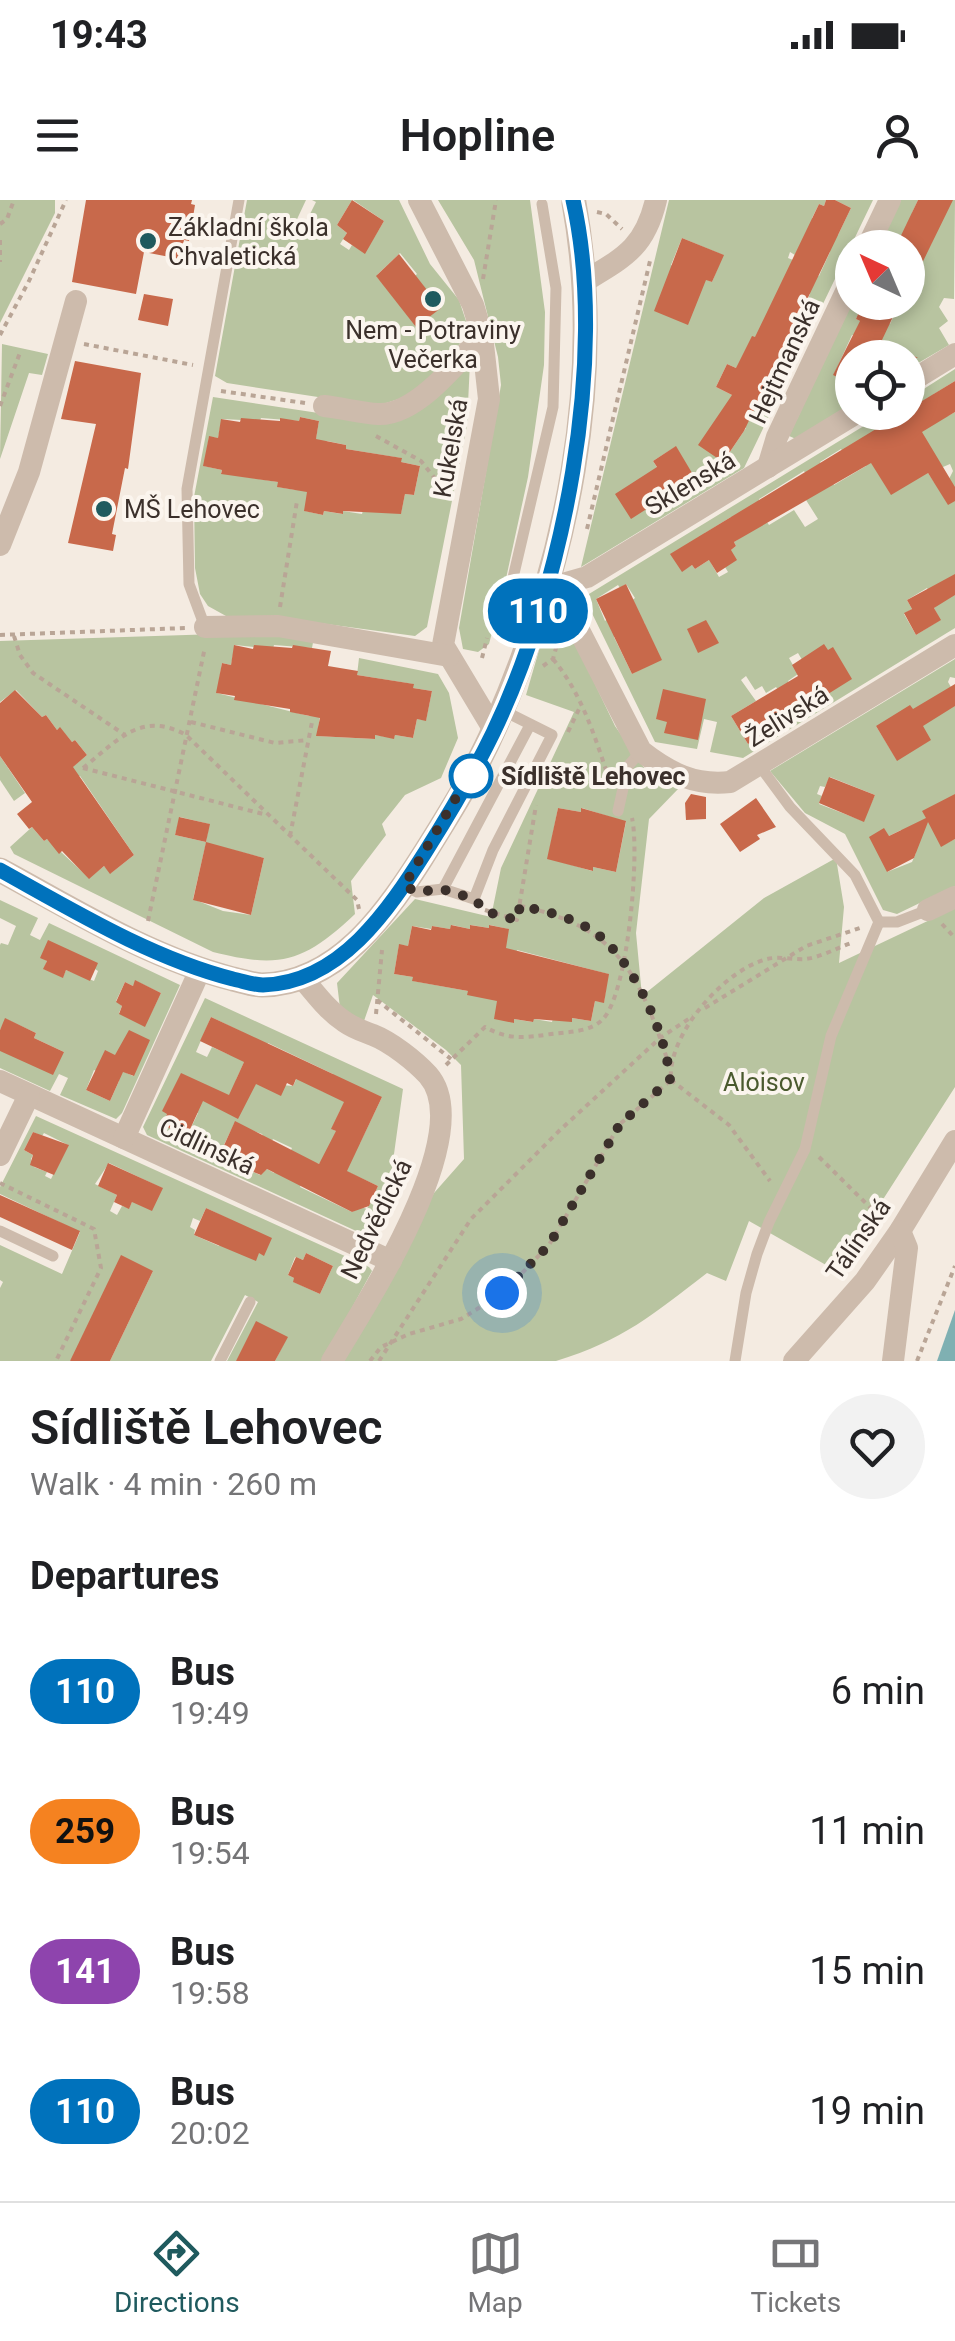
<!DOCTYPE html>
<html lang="en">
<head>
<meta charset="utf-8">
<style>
  body { margin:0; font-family:Roboto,sans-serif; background:#f2f2f2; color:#202124; height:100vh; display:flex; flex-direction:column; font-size:38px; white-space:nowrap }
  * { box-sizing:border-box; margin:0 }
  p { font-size:32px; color:#757577 }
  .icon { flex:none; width:55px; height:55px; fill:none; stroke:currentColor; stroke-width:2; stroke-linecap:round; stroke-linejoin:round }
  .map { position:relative; height:1161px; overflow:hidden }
  .drawer { display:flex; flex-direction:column; background:#fff; flex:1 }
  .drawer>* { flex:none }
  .badge { padding:0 20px; border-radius:32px; font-size:35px; line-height:65px }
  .needle { width:65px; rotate:316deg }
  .tools { position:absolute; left:835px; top:30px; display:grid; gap:20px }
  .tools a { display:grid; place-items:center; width:90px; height:90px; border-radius:50%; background:#fff; box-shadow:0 5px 15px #0003; font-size:50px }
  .you { position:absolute; width:50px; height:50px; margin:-25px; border:8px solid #fff; border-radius:50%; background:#1a73e8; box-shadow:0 0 0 15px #1a73e833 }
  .map>.badge { position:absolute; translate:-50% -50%; box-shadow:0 0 0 5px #fff }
  h2 { padding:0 30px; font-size:38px; line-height:90px }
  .round { display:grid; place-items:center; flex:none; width:105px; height:105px; border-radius:52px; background:#f2f2f2 }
  .head { display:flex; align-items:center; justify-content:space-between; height:170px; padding:0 30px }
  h1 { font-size:48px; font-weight:600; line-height:75px }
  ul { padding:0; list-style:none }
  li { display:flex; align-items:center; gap:30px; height:140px; padding:0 30px }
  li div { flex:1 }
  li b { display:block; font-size:38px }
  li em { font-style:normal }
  li .badge { min-width:110px; font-weight:700; text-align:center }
  .status { display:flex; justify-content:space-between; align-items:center; height:70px; padding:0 50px; background:#fff; direction:ltr }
  .status svg { height:28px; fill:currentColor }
  header { display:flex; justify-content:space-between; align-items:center; height:130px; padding:0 30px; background:#fff; font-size:45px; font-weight:600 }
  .tabs { display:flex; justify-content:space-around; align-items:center; height:140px; border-top:2px solid #e0e0e0; background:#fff; font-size:28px; color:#757577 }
  .tabs a { display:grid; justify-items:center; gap:5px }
  .tabs .active { color:#1f5a5e }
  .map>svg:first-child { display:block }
  .green { fill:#b8c4a0; fill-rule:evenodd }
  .water { fill:#7fb0b2 }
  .building { fill:#c8694b }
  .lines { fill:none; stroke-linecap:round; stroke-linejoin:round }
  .path { stroke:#b9a596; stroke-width:4; stroke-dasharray:5 5; stroke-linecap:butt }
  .service { stroke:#cdbbac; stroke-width:11 }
  .minor { stroke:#cdbbac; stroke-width:22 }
  .tertiary { stroke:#cdbbac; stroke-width:25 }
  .line-casing { stroke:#fff; stroke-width:22 }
  .line { stroke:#0072bc; stroke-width:15 }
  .walk { stroke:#3b302b; stroke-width:10; stroke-dasharray:0 18 }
  .poi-dot { fill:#1f5a5e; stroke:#fbf5ee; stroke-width:4 }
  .stop-dot { fill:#fff; stroke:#0072bc; stroke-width:5 }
  .labels { text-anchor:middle; stroke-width:8; stroke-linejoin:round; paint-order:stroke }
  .poi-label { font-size:25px; fill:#3b302b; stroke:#fbf5ee; text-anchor:start }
  .street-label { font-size:25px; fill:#3b302b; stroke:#fbf5ee }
  .stop-label { font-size:25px; font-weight:bold; fill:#3b302b; stroke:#fbf5ee; text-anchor:start }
  .park-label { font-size:25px; fill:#4a5a2e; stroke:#fbf5ee }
</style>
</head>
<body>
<div class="status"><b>19:43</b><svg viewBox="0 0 49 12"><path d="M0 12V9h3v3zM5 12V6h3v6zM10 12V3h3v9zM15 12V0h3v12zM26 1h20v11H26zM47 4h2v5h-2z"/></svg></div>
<header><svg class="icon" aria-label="menu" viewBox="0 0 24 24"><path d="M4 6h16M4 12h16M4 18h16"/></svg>Hopline<svg class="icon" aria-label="person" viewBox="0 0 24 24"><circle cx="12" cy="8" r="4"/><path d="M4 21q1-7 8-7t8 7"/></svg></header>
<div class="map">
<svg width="955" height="1161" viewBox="0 0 955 1161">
  <rect width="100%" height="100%" fill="#f4ebe1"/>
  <g class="green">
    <polygon points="0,0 55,0 55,13 0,123"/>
    <path d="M247 0H306L291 32 299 36 316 2 312 0H352L337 25 347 33 340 44 349 50 352 45 362 51 369 46 384 21 353 0H399L430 64 459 100 469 130 438 175 405 197 377 206 227 183 215 176ZM400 53 417 74 393 95 377 77 378 74Z"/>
    <polygon points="438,0 530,0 545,112 544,165 528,277 505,383 489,444 478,452 463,449 459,428 501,185 498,157 474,60"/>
    <path d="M669 0H826L824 6 819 4 812 18 838 35 851 8 835 0H873L744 268 581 367ZM682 38 723 55 712 82 671 65ZM803 39 830 52 819 76 792 63 793 60 788 58 790 52 795 55ZM788 83 810 94 797 121 775 110ZM727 164 745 172 747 168 769 179 756 207 716 187ZM722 212 746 228 723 262ZM675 247 672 291 653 261Z"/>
    <path d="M901 0H918L912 13 939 26 948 0H955L954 99 944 98 939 107 948 121 939 128 949 145 908 169V158C890 143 876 137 852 135L834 174 852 184V203L796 239 789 236 852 102 863 103 856 119 872 127 876 118 890 124 900 103 908 102V86L932 42 901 35 895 47H879Z"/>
    <polygon points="2,144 48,154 42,175 29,173 0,259"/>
    <path d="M470 162 467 225 427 427 415 436 267 416H226L208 406 200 394 195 368 194 297 213 197 378 222ZM300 217 319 221 313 255 327 241 346 245V249L401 258V262L420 266 414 295 405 294 401 313 363 310 362 314 343 311 342 314 324 311 323 315 305 311 310 277 296 290 278 287V282L221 273 222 270 204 266 209 237 218 238 222 219 260 221 261 218 299 221Z"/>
    <path d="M955 169V181L934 194 948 216 955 212V428L743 558 710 552 717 522 704 519 697 549 655 542 584 397 885 213 908 210V199ZM841 249 846 256 866 266 834 285 820 262ZM918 258 943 267 950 264 953 271 948 281 934 282ZM804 271 815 289 806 300 818 319 805 327 794 310 769 325 758 309 759 299ZM731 317 743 336 734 342 736 346 731 350 725 367 728 372 719 377 711 363 705 333ZM695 339 709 360 695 369 692 365 682 371ZM626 384 635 398 605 421 596 399 618 385 620 388ZM927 388 937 405 934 408 940 420 916 435 904 414 912 409 907 400ZM644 422 655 462 632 474 614 437ZM798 453 807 468 803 506 788 481 798 474 789 458ZM746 476 755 490 762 486 766 493 776 487 779 491 784 488 799 513 748 544 731 516 756 501 741 480Z"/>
    <path d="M553 428 570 432 615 526 645 569 680 587 649 619 636 733 642 796 764 698 836 658 844 707 839 763 955 708V887L866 1026 833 1069 749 1021 726 1081 707 1073C652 1115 624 1140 556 1161H339L434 993 464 959 461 865 446 850 373 795 364 821 340 808 337 783 415 699 491 717 501 668 574 512 526 495 542 440ZM558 608 581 612 582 608 626 622 616 672 593 667 592 671 548 658ZM452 725 470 729 471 725 489 728 490 725 508 729 503 763 513 765 517 750 608 774 604 802 595 801 591 821 572 818 571 821 553 818 552 822 534 819 532 822 514 819 513 823 490 783 468 791 413 781V777L394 774 399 745 408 746 412 726 431 729 432 726 450 729Z"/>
    <path d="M279 432 314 437 312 448 274 445 273 449 235 445 231 465 222 463 217 493 309 516 322 502 317 536 374 539 375 535 394 538 395 535 413 538 417 519 426 520 432 491 413 488V484L357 475 359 458 438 474 449 493 458 538 441 578 405 595 382 624 386 635 351 681 355 714C304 762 281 769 213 752L14 654 10 647 32 627 44 641 47 639 89 678 104 666 111 673 134 655 80 576 60 577 87 555 75 540 72 542 60 528 57 530 46 515 42 517 16 490 0 502V441ZM180 617 209 624 206 642 175 635ZM206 643 264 658 251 715 223 711 193 699Z"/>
    <path d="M955 459V478L950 477 948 482 955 494V594L941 646 955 639V686L897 714 883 710 845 634 805 613 770 571ZM876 526 930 540 897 560ZM830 577 875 595 863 621 819 604 822 596 817 594 820 586 825 587ZM901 630 916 653 912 662 887 672 889 636Z"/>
    <polygon points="0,556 25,593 14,601 0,580"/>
    <path d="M0 700 38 718 30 735 40 740 49 723 180 785 122 913 116 919 60 895 68 878 59 874 50 891 0 868V851L64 852 34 838 36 833 6 819 0 830V745L1 743 8 745 16 726 0 718ZM40 757 95 769 98 771 94 781 66 770 63 777 44 769 47 761ZM136 781 161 793 148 819 119 813 122 806 116 801 125 782 133 786ZM105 851 138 866 133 876 101 861ZM94 870 119 881 110 901 86 890Z"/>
    <path d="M205 798 403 889 384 1026 380 1032 367 1036 147 935 143 927ZM211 817 242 832 230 855 212 847 207 857 196 852ZM268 843 333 874 324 892 297 878 293 886 251 882 248 887 236 880 250 849 263 854ZM382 897 360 943 332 929 340 911ZM198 913 187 936 163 925 167 914ZM234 924 262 934 269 947 273 939 292 948 287 958 282 956 274 973 267 969 260 975 235 964V959L221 951ZM322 960 378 986 367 1009 361 1007 352 1012 300 987 312 962 319 964Z"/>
    <path d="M36 916 369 1067 372 1071 323 1161H275L287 1137 236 1161H227L258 1102 245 1095 211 1161H110L153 1071 70 1161H0V1088L3 1082 0 1080V1045L62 1074 80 1032 0 994V987ZM33 932 42 936 44 933 68 945 51 979 45 976 47 972 34 967 31 959 33 955 24 950ZM109 963 162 988 132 1002 129 1008 122 1006 117 1015 110 1011 117 995 95 984ZM206 1008 231 1020 219 1046 194 1035 195 1030 190 1027 193 1018 200 1021ZM306 1053 333 1066 320 1094 294 1082V1078L288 1075 295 1057 303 1060Z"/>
  </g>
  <polygon class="water" points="955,1110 955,1161 937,1161"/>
  <g class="building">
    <polygon points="86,0 192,0 191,4 195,5 189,41 184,40 180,59 144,52 136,94 72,82"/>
    <polygon points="352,0 384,21 365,54 343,39 347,33 337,25"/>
    <polygon points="826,0 835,0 851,8 744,231 723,262 698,245 732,195 716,187 727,164 736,168 752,136 755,137 819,4 824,6"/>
    <polygon points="918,0 953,0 908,92 908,48 895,48"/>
    <polygon points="682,38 724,55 712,82 706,80 688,125 654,111"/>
    <polygon points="399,54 441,108 416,127 376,76"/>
    <polygon points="144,94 173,99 168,126 138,120"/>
    <polygon points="863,102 900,102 882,140 918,158 852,158 852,184 833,175 860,121 856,119"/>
    <polygon points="75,161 141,173 128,269 125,268 112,334 116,335 113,351 68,343 96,224 61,219"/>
    <polygon points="955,181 955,212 922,232 955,287 955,301 948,305 928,273 891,295 871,263 734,342 736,346 731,350 737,360 717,373 709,360 695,369 692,365 682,372 670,354"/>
    <polygon points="300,217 319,221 316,239 346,245 346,249 402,258 401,262 420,266 414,295 405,294 401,314 343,311 343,314 324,311 323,315 304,311 307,292 277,287 278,282 221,274 222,270 203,266 209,236 218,238 221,219 240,222 241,218 280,221 280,218 299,221"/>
    <polygon points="676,246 695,278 631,319 615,294 657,267 653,261"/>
    <polygon points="955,374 955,395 934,408 941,420 916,435 904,413 912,409 907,400"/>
    <polygon points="626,384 662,460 632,474 596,399"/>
    <polygon points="706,420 719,443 698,453 687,429"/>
    <polygon points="824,444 828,450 833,447 852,479 748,544 731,516 798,476 792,465"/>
    <polygon points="234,445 253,449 254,445 292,448 293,445 331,451 328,466 358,471 357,475 414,484 413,488 432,491 426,521 417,519 413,538 395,535 394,539 375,535 375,539 316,536 320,518 290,512 290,509 234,500 235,496 216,493 222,463 231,465"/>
    <polygon points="955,484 955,506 923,526 931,540 897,561 876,526 910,505 913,509"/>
    <polygon points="663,489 706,499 698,540 664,533 667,522 656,519"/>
    <polygon points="15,490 42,517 46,515 57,530 60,527 72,542 75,540 87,555 73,567 134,655 110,674 104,666 89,679 62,651 59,654 47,639 44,641 32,627 29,629 17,614 32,602 0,556 0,503"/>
    <polygon points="829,577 875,595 864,622 819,603"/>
    <polygon points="691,594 706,597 706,619 686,620 685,603"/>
    <polygon points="955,594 955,639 941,647 928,622 914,658 887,672 869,637 884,628 889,636 926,618 922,611"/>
    <polygon points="756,598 776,627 757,635 760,639 740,652 720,624"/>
    <polygon points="558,608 581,612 581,608 626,621 616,672 593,667 593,671 547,659"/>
    <polygon points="179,617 210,624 206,642 175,635"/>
    <polygon points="206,642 264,658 251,715 193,700"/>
    <polygon points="451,725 470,729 470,725 489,728 489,725 509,729 506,748 609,774 604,803 595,801 591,821 572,818 572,822 534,819 533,822 514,819 514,823 494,819 497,801 467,795 468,791 412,781 413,777 394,774 399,744 408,746 412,726 431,730 432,726 450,729"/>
    <polygon points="48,740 98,763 90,781 66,770 63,778 43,769 47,761 40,758"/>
    <polygon points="135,780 161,793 145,827 119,814 122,806 116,802 125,782 133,786"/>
    <polygon points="211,817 382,897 347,971 378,986 369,1006 352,1012 267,969 261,975 241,967 221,952 235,921 319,964 336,931 331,929 344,902 296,879 293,886 287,883 281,896 256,884 238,919 203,901 187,936 162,925 167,914 162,911 181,873 229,895 244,862 200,841"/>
    <polygon points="5,818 36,833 34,838 64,852 53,875 0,851 0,830"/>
    <polygon points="129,830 150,840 134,876 123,872 110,901 86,890 105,850 115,855"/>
    <polygon points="33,932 69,945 54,975 30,965 33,955 24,950"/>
    <polygon points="108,963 163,988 152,1011 132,1002 129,1009 114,1002 117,995 98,986"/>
    <polygon points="0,995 80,1031 72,1050 0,1017"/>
    <polygon points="206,1008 272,1038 264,1056 259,1053 256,1061 194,1035"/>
    <polygon points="306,1053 333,1066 320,1094 293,1082 294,1078 288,1075 296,1057 303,1060"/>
    <polygon points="121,1055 153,1071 132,1115 110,1161 70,1161"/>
    <polygon points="256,1121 288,1137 275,1161 236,1161"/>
  </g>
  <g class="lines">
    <g class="path">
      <polyline points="597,12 606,14 622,29"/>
      <polyline points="0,24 7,19 14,0"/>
      <polyline points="0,40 0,62"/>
      <polyline points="483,79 496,0"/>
      <polyline points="0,135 29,81 66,0"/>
      <polyline points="84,144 193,165"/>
      <polyline points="221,191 305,203"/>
      <polyline points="0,206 21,150"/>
      <polyline points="376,236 421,261 449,296"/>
      <polyline points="587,329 650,61"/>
      <polyline points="280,407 297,301"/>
      <polyline points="0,435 185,428"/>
      <polyline points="14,436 20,455 33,473 125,535"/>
      <polyline points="482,458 487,438"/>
      <path d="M553 459C582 494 595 537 609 579"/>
      <polyline points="543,466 553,459 559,437"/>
      <polyline points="191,522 275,543 308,540"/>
      <polyline points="568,532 581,505"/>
      <path d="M83 568C117 541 141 510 186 535L357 700 359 709"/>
      <polyline points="83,568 267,615"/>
      <polyline points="290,636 312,522"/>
      <path d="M520 706C618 726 640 775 669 865"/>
      <polyline points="485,710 517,720 536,605"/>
      <polyline points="148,721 205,447"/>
      <polyline points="942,724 955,738"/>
      <polyline points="377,800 451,859"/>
      <polyline points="705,808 806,746 860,728"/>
      <polyline points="376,814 382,750"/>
      <path d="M446 865 485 827C508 840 525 838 551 834 568 832 590 832 602 820 628 796 640 653 632 618"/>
      <polyline points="671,880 729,925 770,981"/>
      <polyline points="819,957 884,1021"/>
      <polyline points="0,983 94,1029 101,1068 56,1161"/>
      <path d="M370 1161 381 1147 409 1134 461 1119 503 1093 549 1045 620 924 671 880C667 835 724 770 767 759 779 756 794 760 806 759 821 757 837 748 851 743"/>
      <polyline points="379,1161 471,1019 559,931 660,838 693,816"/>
      <polyline points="917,1161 955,1066"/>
    </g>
    <g class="service">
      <polyline points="205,427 189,384 187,289 239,0"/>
      <polyline points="501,429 553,207 556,88 542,4"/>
      <polyline points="759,565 790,607 855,675 879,722"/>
      <polyline points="618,611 628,566 641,551"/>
      <polyline points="404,686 417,692 443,689 474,699 493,650 552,535 502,510"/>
      <polyline points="443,689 530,525"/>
      <polyline points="879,722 897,722 928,710"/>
      <polyline points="0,1031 53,1056"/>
      <polyline points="220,1161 250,1102"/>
      <polyline points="735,1161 746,1093 757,1054 769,1022 805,949 831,836 879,722"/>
    </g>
    <g class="minor">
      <polyline points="419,0 473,105 482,135 489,199 443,445 494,530"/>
      <polyline points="867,48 890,0"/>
      <path d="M585 81C625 57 645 47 656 0"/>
      <polyline points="908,183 955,154"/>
      <path d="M324 206C342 208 361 213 378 214 416 216 459 161 482 135"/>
      <polyline points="768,267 777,237 852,79"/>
      <polyline points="0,345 29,272 76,101"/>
      <path d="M545 389 567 407 641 551C669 573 695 586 730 582L955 445"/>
      <polyline points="545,389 587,377 858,212"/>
      <polyline points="205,427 278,426 449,456"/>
      <polyline points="928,710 955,697"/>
      <path d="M303 779C316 794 328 811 345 822 355 829 363 831 373 835 391 842 415 861 428 875 479 933 364 1107 332 1161"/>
      <polyline points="0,881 391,1061"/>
      <polyline points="124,938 200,770"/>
      <polyline points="0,955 29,895"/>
      <polyline points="794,1161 865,1081 900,1031 955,941"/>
      <polyline points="893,1161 907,1048 900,1031"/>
    </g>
    <path class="tertiary" d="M0 670C74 710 150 758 233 779 242 781 253 785 262 785 336 784 385 716 421 659 448 616 475 573 495 527 566 366 606 178 574 3"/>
  </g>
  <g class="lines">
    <g class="line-casing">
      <path id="line" d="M0 670C74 711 151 758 233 779 243 781 253 785 263 785 340 783 388 711 426 651 450 613 473 574 493 533 563 387 609 159 573 0"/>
    </g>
    <use href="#line" class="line"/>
    <path class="walk" d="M471 576 476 564 404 686 417 692 442 689 474 699 487 712 517 720 520 706C546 711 571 717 593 731 632 757 667 835 670 880L620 924 549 1045 502 1093"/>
  </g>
  <g class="poi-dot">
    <circle cx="148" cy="41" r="10"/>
    <circle cx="433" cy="99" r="10"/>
    <circle cx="104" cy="309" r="10"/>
  </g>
  <circle class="stop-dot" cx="471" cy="576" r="20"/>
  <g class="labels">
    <g class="poi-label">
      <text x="168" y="36">Základní škola<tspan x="168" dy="29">Chvaletická</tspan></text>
      <text x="433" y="139" text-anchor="middle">Nem - Potraviny<tspan x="433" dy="29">Večerka</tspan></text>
      <text x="124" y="318">MŠ Lehovec</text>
    </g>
    <g class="street-label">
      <text transform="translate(784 161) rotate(-65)" y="9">Hejtmanská</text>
      <text transform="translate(450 248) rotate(-80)" y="9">Kukelská</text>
      <text transform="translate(690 283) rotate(-31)" y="9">Sklenská</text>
      <text transform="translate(787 516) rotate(-32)" y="9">Želivská</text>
      <text transform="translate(207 946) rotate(25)" y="9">Cidlinská</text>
      <text transform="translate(376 1019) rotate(-64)" y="9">Nedvědická</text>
      <text transform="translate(858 1039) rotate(-55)" y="9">Tálínská</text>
    </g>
    <g class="stop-label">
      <text x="501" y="585">Sídliště Lehovec</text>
    </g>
    <g class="park-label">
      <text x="764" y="891">Aloisov</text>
    </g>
  </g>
</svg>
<div class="tools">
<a><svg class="needle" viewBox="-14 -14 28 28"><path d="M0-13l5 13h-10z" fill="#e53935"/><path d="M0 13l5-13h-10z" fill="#757577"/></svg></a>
<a><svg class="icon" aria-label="locate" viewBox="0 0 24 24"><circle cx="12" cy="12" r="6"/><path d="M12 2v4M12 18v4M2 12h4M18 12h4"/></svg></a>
</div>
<div class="you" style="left:502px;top:1093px"></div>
<b class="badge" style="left:538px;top:411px;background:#0072bc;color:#fff">110</b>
</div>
<section class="drawer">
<div class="head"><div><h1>Sídliště Lehovec</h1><p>Walk · 4 min · 260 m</p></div><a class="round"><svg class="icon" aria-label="heart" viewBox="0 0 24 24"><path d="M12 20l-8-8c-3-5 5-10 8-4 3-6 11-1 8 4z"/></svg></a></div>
<h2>Departures</h2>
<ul>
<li><span class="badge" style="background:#0072bc;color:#fff">110</span><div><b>Bus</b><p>19:49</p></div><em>6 min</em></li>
<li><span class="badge" style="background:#f58220;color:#111">259</span><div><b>Bus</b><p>19:54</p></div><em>11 min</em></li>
<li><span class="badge" style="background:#8e44ad;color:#fff">141</span><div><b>Bus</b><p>19:58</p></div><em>15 min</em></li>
<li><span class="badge" style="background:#0072bc;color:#fff">110</span><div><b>Bus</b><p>20:02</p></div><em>19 min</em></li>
</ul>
</section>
<nav class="tabs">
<a class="active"><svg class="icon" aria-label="directions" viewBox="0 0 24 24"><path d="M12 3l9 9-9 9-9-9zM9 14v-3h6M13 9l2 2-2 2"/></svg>Directions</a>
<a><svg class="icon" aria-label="map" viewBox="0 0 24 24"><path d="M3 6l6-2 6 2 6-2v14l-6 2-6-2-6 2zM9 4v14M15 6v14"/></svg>Map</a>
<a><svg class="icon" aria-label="tickets" viewBox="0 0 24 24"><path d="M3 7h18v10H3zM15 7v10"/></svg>Tickets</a>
</nav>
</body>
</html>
